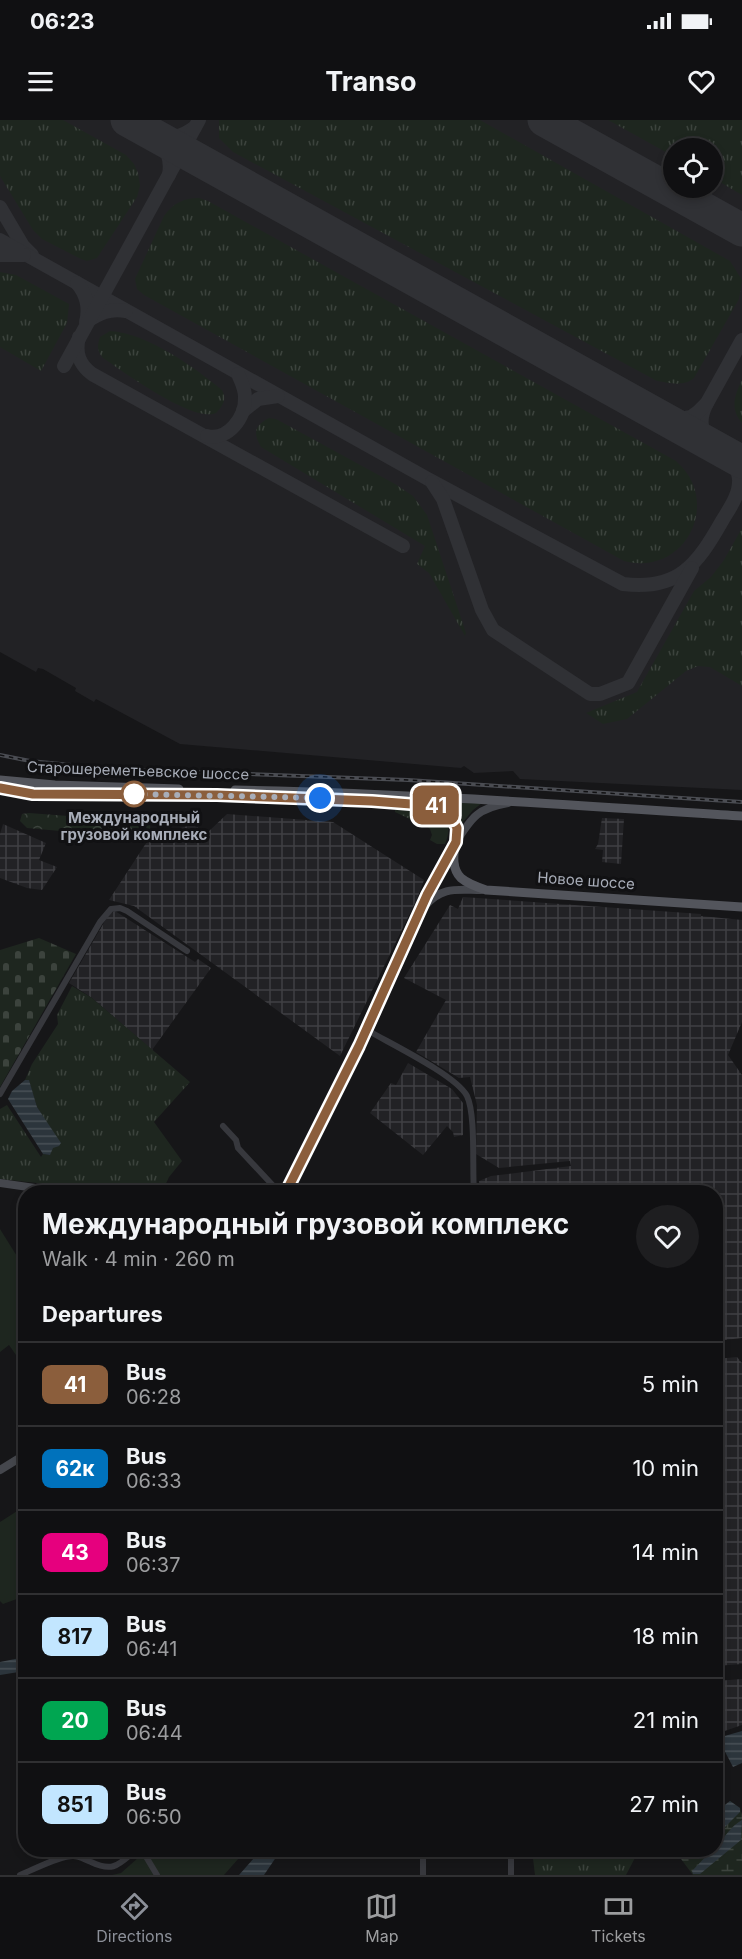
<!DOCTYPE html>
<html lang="en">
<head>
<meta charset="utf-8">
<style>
  body { margin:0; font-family:Inter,sans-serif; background:#1e1e20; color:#f1f3f6; height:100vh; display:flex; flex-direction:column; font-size:22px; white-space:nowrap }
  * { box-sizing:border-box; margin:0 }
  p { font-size:20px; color:#9c9d9f }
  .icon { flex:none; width:33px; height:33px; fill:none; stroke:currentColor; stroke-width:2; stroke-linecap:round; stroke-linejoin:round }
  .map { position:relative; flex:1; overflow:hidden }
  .panel { position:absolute; left:18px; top:1065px; width:705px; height:672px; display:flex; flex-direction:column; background:#101012; border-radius:24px; box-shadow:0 3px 9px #0003,0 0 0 2px #303032 }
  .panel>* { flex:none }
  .badge { padding:0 12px; border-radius:9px; font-size:21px; line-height:39px }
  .buttons { position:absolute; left:663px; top:18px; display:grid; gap:12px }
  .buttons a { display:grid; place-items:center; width:60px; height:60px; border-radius:50%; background:#101012; box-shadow:0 3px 9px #0003,0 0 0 2px #303032; font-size:30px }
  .you { position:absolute; width:30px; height:30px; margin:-15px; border:4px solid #fff; border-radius:50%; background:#1a73e8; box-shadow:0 0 0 9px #1a73e833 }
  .map>.badge { position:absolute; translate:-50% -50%; box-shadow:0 0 0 3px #fff }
  h2 { padding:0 24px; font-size:22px; line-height:54px }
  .round { display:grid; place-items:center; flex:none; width:63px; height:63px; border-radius:32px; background:#1e1e20 }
  .overview { display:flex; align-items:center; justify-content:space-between; height:102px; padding:0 24px }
  h1 { font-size:28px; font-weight:700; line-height:45px }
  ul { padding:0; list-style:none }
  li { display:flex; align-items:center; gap:18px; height:84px; padding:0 24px; border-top:2px solid #303032 }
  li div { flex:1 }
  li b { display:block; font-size:22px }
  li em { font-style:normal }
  li .badge { min-width:66px; font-weight:700; text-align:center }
  .status { display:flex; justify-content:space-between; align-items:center; height:42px; padding:0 30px; background:#101012; direction:ltr }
  .status svg { height:16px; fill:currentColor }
  header { display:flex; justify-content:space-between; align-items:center; height:78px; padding:0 24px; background:#101012; font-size:27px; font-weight:700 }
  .dock { display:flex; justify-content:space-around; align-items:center; height:84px; border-top:2px solid #303032; background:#101012; font-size:16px; color:#9c9d9f }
  .dock a { display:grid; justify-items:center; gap:3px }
  .dock .active { color:#8c9099 }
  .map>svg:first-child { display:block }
  .built { fill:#222225; fill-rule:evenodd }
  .industrial { fill:url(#industrial-grid) }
  .grass { fill:url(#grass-tufts) }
  .forest { fill:url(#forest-crowns) }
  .wetland { fill:url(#wetland-marsh) }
  .cemetery { fill:url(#cemetery-stones) }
  .green { fill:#1e261f }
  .water { fill:url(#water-rules) }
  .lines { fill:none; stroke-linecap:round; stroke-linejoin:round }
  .taxiway { stroke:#303135; stroke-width:14 }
  .runway { stroke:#303135; stroke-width:33 }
  .street { stroke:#37383d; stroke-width:6 }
  .secondary { stroke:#45474d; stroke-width:8 }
  .primary { stroke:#53555c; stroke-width:9 }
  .rail-casing { stroke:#4a4c52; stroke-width:4 }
  .rail { stroke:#111113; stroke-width:1.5; stroke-dasharray:4.5; stroke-linecap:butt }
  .line-casing { stroke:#fff; stroke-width:14 }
  .line { stroke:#8b5e3c; stroke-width:9 }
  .walk { stroke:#a8adb8; stroke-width:6; stroke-dasharray:0 10.8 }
  .stop-dot { fill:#fff; stroke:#8b5e3c; stroke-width:3 }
  .labels { text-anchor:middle; stroke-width:6; stroke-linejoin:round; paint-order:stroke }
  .street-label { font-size:15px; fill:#a8adb8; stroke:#111113 }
  .stop-label { font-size:15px; font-weight:bold; fill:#a8adb8; stroke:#111113 }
</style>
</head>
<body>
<div class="status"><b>06:23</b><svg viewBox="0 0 49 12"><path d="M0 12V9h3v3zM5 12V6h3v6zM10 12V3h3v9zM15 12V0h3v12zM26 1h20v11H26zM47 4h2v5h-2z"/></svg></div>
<header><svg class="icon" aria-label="menu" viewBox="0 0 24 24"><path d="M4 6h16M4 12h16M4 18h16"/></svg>Transo<svg class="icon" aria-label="heart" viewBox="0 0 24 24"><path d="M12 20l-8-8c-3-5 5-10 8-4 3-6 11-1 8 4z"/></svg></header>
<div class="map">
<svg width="742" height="1755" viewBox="0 0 742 1755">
  <defs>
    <pattern id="industrial-grid" width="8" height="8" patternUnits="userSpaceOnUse" patternTransform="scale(1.5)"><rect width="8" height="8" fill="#222225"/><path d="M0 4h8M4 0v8" fill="none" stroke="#3f3f43"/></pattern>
    <pattern id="grass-tufts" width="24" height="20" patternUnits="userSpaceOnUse" patternTransform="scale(1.5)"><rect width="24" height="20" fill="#1e261f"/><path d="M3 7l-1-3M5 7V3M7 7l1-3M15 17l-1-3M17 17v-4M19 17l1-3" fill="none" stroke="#3c433d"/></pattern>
    <pattern id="forest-crowns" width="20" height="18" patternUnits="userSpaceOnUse" patternTransform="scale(1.5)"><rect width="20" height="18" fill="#1e261f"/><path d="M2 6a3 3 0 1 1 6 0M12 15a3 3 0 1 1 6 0" fill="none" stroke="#3c433d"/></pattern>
    <pattern id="wetland-marsh" width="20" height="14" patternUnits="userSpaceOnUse" patternTransform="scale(1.5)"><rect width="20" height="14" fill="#1e261f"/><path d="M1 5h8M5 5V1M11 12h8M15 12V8" fill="none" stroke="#3c433d"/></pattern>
    <pattern id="cemetery-stones" width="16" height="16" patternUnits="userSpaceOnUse" patternTransform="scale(1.5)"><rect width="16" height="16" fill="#1e261f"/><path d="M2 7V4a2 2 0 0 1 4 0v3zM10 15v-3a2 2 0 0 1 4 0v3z" fill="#3c433d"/></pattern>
    <pattern id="water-rules" width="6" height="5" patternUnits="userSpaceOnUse" patternTransform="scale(1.5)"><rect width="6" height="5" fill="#2c353c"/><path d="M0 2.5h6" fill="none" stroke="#485056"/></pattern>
  </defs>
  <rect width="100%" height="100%" fill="#161618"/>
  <path class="built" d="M0 0H742V670L520 659 513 651 474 653 464 646 461 648 180 624 96 579 94 582 75 571 76 568 43 549 38 548 36 552 0 532ZM674 28H712V68H674Z"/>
  <g class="industrial">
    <polygon points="227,694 333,702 424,760 417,779 340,936 134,786 109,780 152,714 193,705 207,713"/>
    <polygon points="602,698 624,699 621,744 602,742 603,730 595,729 598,724"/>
    <polygon points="3,704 46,723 39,740 57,747 42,770 27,768 0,758 0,714"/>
    <polygon points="463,777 701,794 701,796 742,800 742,902 728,935 742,955 742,1218 716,1221 716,1072 480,1072 479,1061 491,1056 571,1046 570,1041 499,1048 476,1034 477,985 470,957 459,958 416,932 446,880 404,858 450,785 458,789"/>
    <polygon points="115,791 195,842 198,839 211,848 152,930 92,878 69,863 109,794"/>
    <polygon points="408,943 452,969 463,983 463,1015 454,1017 453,1012 447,1006 423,1035 370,993 391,963 396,965"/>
    <polygon points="737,1237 742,1243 742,1544 716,1546 716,1239"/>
    <polygon points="742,1559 742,1605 716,1614 716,1561"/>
  </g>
  <g class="grass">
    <polygon points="0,0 63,0 126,35 134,44 138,53 140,66 137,77 97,138 87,141 81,139 42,119 33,110 0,56"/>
    <path d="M219 0H480L730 141 742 160 739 179 694 258C683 267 670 263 657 261L233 32 219 18Z"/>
    <polygon points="608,0 742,0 742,75 713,58 712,28 674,28 673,36"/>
    <path d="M199 78 208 81 676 341C723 382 685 457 624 441L144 175 137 169 135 159 164 96C173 83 184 78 199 78Z"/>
    <polygon points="0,152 16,155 69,184 67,203 41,251 0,227"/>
    <path d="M110 211C147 213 194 247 222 270 227 279 223 286 216 293 193 303 124 252 103 238 97 231 97 226 100 217Z"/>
    <path d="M742 260V303C730 289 734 276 742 260Z"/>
    <path d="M269 298 276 299 395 364 413 376 427 395 466 513 465 516 429 453 417 444 425 426 261 327C253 313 254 306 269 298Z"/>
    <polygon points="742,408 742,566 710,547 698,546 686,551 627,599 603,604 586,593 637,572 694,471 711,457 724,440"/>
    <polygon points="444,681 482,683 473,690 462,703 454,689"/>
    <path d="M395 690C419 691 461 687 445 724H437L430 720 432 715 430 709 419 700 416 702 395 692Z"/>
    <polygon points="72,866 92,878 190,962 154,1002 182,1041 169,1057 162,1072 87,1072 46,1064 0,1059 0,989 7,985 41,1037 43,1034 50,1035 45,1000 37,987 29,961 25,960 32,944 58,904 57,895"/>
    <polygon points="532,1730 639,1730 626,1755 535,1755"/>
  </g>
  <polygon class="forest" points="29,693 147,702 150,706 151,712 146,717 138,718 27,708 20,701 22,694"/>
  <polygon class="wetland" points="730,1681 740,1688 742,1695 742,1755 693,1755 678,1735 682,1730 716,1730 716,1692"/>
  <polygon class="cemetery" points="39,818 76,834 0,967 0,830"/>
  <g class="green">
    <polygon points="0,1109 25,1149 25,1248 9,1225 0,1232"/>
    <polygon points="25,1386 25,1476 3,1484 0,1481 0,1402"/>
    <polygon points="147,1730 246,1730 224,1755 112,1755 121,1753"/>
  </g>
  <g class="water">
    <polygon points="25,960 29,960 37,987 61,1023 59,1026 53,1028 50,1035 43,1034 8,979 12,971"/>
    <polygon points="25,1537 25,1551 0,1555 0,1542"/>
    <polygon points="742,1611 742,1643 733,1647 722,1626 721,1617"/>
    <polygon points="730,1681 740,1688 740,1692 716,1716 716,1692"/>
    <path d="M742 1700 741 1720 700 1754H693L692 1751 712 1730H716V1726C725 1717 731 1706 742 1700Z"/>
    <polygon points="261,1730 281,1730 264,1755 239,1755"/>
  </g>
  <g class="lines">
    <g class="taxiway">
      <path d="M169 55C172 38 166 27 155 16 171 19 182 17 195 7"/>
      <polyline points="0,87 23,126 32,135"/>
      <path d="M0 120 428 359 623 464C678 471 697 445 722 401 729 389 740 375 739 359 736 325 685 325 707 283"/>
      <polyline points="0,135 24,135"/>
      <path d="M77 163C87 175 90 187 86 202 99 193 110 188 126 191"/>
      <path d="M79 217C75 233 79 244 92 254L403 426"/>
      <polyline points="64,246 199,0"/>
      <polyline points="648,290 675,300 691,297 698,292 707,283 742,220"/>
      <polyline points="243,291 258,279 278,276"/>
      <path d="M207 316C228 321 246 297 245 277 245 268 241 261 238 254"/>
      <polyline points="432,362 443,379 482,490 493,510 590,574 600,574 628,563 692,448"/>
    </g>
    <g class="runway">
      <polyline points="127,0 742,342"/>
      <polyline points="544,0 742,110"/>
    </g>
    <g class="street">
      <path d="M367 910C389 923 456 955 467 976 476 995 472 1049 474 1072"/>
      <polyline points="0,974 100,802 111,789 120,788 127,791 187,831"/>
      <polyline points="223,1006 236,1020 238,1028 279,1072"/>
      <polyline points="142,1730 157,1755"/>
      <polyline points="423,1730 423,1755"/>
      <polyline points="511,1730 511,1755"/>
      <path d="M20 1755C35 1749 59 1736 73 1736 80 1736 85 1740 91 1742 114 1753 119 1744 136 1730"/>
    </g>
    <g class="secondary">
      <path d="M456 722C472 697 478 688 508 683"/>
      <path d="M425 786C442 766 457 770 481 770"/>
      <polyline points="0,1063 63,1072"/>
      <polyline points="286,1072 359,926 427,775 453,730"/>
      <polyline points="0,1350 26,1334"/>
    </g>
    <g class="primary">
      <polyline points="0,660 55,665 179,669"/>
      <path d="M0 668 33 673 320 678 431 685C479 694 439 736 461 758 468 764 477 767 486 770L742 787"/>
      <path d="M235 670C404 673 573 685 742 696"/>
    </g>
    <g class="rail-casing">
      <polyline id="rail" points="0,635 30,641 112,649 408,660 742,682"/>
    </g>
    <use href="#rail" class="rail"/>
  </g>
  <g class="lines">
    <g class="line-casing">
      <polyline id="line" points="0,668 33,674 217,675 372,681 437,686 451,696 457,708 456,722 427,775 359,926 286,1072"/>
    </g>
    <use href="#line" class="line"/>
    <polyline class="walk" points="134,674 320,678"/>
  </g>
  <circle class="stop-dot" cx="134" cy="674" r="12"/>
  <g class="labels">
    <g class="street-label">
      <text transform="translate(138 651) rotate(2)" y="5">Старошереметьевское шоссе</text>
      <text transform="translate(586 761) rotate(4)" y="5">Новое шоссе</text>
    </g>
    <g class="stop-label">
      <text x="134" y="703">Международный<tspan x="134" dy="17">грузовой комплекс</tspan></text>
    </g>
  </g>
</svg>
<div class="buttons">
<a><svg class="icon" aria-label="locate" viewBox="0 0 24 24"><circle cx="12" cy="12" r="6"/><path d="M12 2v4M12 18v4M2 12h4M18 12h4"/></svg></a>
</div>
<div class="you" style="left:320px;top:678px"></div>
<b class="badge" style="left:436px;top:685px;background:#8b5e3c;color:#fff">41</b>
<section class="panel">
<div class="overview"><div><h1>Международный грузовой комплекс</h1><p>Walk · 4 min · 260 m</p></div><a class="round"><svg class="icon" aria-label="heart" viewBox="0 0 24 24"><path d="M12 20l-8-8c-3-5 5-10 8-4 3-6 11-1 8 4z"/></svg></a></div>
<h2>Departures</h2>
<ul>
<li><span class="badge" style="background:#8b5e3c;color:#fff">41</span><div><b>Bus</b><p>06:28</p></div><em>5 min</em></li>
<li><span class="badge" style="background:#0072bc;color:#fff">62к</span><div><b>Bus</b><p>06:33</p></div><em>10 min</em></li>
<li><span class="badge" style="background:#e6007e;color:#fff">43</span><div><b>Bus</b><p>06:37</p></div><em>14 min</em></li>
<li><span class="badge" style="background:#c2e6ff;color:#111">817</span><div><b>Bus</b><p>06:41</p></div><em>18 min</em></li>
<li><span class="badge" style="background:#00a651;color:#fff">20</span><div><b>Bus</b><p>06:44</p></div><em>21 min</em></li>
<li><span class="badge" style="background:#c2e6ff;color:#111">851</span><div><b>Bus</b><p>06:50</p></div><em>27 min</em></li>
</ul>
</section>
</div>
<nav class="dock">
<a class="active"><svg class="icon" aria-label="directions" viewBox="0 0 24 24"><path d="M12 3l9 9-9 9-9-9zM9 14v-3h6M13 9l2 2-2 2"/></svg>Directions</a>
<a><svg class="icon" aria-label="map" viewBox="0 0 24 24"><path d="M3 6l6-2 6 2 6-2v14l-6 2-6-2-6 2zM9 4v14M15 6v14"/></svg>Map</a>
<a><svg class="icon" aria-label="tickets" viewBox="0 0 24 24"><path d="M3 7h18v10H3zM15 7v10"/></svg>Tickets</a>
</nav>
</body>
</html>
